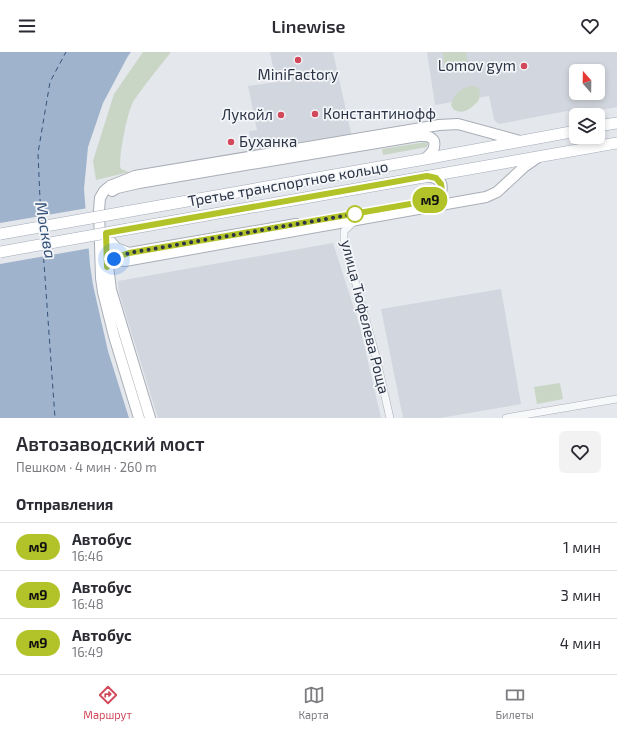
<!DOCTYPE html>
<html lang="ru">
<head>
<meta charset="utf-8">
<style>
  body { margin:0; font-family:"Exo 2",sans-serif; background:#f2f2f3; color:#2b2b33; height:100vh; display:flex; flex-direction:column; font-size:15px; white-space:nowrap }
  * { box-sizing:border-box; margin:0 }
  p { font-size:13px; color:#7c7c81 }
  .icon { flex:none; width:22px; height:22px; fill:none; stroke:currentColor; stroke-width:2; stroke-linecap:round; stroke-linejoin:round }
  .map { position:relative; height:366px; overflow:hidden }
  .details { display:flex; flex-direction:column; background:#fff; flex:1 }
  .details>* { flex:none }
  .badge { padding:0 8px; border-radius:13px; font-size:14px; line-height:26px }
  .needle { width:26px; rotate:340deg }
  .buttons { position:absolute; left:569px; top:12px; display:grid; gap:8px }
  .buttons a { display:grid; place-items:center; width:36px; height:36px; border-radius:6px; background:#fff; box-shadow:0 2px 6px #0003; font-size:20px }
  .you { position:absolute; width:20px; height:20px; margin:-10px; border:3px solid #fff; border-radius:50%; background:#1a73e8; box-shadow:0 0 0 6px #1a73e833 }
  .map>.badge { position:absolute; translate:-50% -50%; box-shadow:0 0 0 2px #fff }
  h2 { padding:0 16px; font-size:15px; line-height:36px }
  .round { display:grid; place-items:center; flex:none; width:42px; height:42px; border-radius:6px; background:#f2f2f3 }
  .overview { display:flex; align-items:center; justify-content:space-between; height:68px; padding:0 16px }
  h1 { font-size:19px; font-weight:600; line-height:30px }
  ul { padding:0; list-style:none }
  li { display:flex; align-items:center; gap:12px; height:48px; padding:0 16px; border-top:1px solid #e1e1e2 }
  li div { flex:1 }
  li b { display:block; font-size:15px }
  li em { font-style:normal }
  li .badge { min-width:44px; font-weight:700; text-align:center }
  header { display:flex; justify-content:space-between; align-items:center; height:52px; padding:0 16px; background:#fff; font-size:18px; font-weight:600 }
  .dock { display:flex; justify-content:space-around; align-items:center; height:56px; border-top:1px solid #e1e1e2; background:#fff; font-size:11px; color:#7c7c81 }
  .dock a { display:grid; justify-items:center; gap:2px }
  .dock .on { color:#d1495b }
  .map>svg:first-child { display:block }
  .built { fill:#d2d6de; fill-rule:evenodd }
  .green { fill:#c9d6c5 }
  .water { fill:#9fb4cc }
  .pier { fill:#e4e7ec }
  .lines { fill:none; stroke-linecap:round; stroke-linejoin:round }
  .ferry { stroke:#34527a; stroke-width:1; stroke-dasharray:5 4; stroke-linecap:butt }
  .street-casing { stroke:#a9aeb7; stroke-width:8 }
  .secondary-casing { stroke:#a9aeb7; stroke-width:12 }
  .primary-casing { stroke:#a3abb8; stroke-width:12 }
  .street { stroke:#f7f8fa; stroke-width:7 }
  .secondary { stroke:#fff; stroke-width:10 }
  .primary { stroke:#fff; stroke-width:11 }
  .primary-bridge-casing { stroke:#a3abb8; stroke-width:12; stroke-linecap:butt }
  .primary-bridge { stroke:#fff; stroke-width:11 }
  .line-casing { stroke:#fff; stroke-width:9 }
  .line { stroke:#b2c329; stroke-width:6 }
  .walk { stroke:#2b3445; stroke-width:4; stroke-dasharray:0 7.2 }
  .poi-dot { fill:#d1495b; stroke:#f4f6f9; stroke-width:1.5 }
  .stop-dot { fill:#fff; stroke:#b2c329; stroke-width:2 }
  .labels { text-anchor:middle; stroke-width:3.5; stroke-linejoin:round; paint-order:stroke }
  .poi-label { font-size:15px; fill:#2b3445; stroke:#f4f6f9; text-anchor:end }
  .street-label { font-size:15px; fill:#2b3445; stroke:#f4f6f9 }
  .water-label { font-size:16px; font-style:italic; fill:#34527a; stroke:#f4f6f9 }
</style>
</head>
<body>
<header><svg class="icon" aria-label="menu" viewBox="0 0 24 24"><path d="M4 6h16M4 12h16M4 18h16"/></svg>Linewise<svg class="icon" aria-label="heart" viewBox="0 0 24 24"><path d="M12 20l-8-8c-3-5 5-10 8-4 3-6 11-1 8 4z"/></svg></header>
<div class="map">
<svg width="617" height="366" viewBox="0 0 617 366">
  <rect width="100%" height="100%" fill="#e4e7ec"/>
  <g class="built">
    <polygon points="270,0 333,0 352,85 253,102 249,79 257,78 248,34 276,30"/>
    <path d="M427 0H617V55L577 62 567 59 499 72 496 70 494 67 489 44 435 53ZM576 19H598V41H576Z"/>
    <polygon points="333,191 360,275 381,366 158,366 119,241 118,229"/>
    <polygon points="501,237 521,352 440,366 403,366 381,257"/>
  </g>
  <g class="green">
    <path d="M143 0H171C158 17 144 33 133 50 128 58 117 110 121 117L129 120 96 128 93 109 114 42Z"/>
    <path d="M443 0H466C474 23 442 30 443 0Z"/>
    <path d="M473 34 477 35 480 38 479 48C472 56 463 64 453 57L451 53C454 42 461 35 473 34Z"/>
    <polygon points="426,90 428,92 427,95 383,103 382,97"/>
    <polygon points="560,331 563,347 537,352 534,335"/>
  </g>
  <polygon class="water" points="0,0 131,0 128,4 103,51 88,95 84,137 90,213 93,233 108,299 129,366 0,366"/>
  <polygon class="pier" points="88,156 91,196 0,212 0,171"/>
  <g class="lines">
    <g class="ferry">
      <polyline points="41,170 38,101 50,30 66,0"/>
      <polyline points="42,179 42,188"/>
      <polyline points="43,197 55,366"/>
    </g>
    <g class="street-casing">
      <g id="street">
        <polyline points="355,169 344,179 344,189 375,301 390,366"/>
        <polyline points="506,366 617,347"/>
      </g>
    </g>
    <g class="secondary-casing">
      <g id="secondary">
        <path d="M112 139 117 136 139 131 418 84C425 84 430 83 434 89 436 98 430 102 425 107"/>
        <path d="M420 150C426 149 432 149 436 146 443 142 444 131 437 127 434 125 430 125 427 124"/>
        <polyline points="106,184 116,196 129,201"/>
        <polyline points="104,199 117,208 125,209 486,145 497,140 524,115 537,106"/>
        <polyline points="107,206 111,238 150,366"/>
        <polyline points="116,206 129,201 296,172"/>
        <polyline points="139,366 114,284 103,240 101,226 99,158 100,146 104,139 110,134 135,124 439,73 458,72 520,89"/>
      </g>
    </g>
    <g class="primary-casing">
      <g id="primary">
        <polyline points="598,74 617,71"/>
        <polyline points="125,160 425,107 576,79"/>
        <polyline points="128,177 617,91"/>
      </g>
    </g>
    <use href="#street" class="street"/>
    <use href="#secondary" class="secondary"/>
    <use href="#primary" class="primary"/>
    <g class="primary-bridge-casing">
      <g id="primary-bridge">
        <polyline points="0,182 125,160"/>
        <polyline points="0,200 128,177"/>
      </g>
    </g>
    <use href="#primary-bridge" class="primary-bridge"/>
  </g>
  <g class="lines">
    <g class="line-casing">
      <path id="line" d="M427 124 436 126 441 132C443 140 440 144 433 148L129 201 117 205 107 215 106 181Z"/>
    </g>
    <use href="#line" class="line"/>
    <polyline class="walk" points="114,207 129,201 355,162"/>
  </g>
  <g class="poi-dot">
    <circle cx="298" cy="8" r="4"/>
    <circle cx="524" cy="14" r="4"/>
    <circle cx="315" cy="62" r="4"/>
    <circle cx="281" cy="63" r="4"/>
    <circle cx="231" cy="90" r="4"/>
  </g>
  <circle class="stop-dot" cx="355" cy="162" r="8"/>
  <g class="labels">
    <g class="poi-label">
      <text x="516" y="19">Lomov gym</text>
      <text x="298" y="28" text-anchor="middle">MiniFactory</text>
      <text x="323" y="67" text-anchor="start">Константинофф</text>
      <text x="273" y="68">Лукойл</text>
      <text x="239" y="95" text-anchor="start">Буханка</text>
    </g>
    <g class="street-label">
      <text transform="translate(288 132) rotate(-10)" y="5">Третье транспортное кольцо</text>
      <text transform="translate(365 265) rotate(76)" y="5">улица Тюфелева Роща</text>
    </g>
    <g class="water-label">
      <text transform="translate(46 178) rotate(80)" y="6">Москва</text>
    </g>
  </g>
</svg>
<div class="buttons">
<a><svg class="needle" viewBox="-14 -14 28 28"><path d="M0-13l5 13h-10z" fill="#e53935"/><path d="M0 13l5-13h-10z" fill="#7c7c81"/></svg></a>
<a><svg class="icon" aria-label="layers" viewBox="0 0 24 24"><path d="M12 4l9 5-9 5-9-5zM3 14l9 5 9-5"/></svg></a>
</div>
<div class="you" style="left:114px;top:207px"></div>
<b class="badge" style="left:430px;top:148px;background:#b2c329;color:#111">м9</b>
</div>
<section class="details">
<div class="overview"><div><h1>Автозаводский мост</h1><p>Пешком · 4 мин · 260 m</p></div><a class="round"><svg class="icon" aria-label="heart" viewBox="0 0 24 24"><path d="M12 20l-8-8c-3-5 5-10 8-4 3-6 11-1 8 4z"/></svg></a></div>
<h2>Отправления</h2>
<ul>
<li><span class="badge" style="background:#b2c329;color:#111">м9</span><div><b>Автобус</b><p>16:46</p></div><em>1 мин</em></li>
<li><span class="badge" style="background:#b2c329;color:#111">м9</span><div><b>Автобус</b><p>16:48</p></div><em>3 мин</em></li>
<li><span class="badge" style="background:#b2c329;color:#111">м9</span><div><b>Автобус</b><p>16:49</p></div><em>4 мин</em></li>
</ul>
</section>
<nav class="dock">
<a class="on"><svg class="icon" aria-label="directions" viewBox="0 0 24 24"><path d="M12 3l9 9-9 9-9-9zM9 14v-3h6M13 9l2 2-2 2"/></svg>Маршрут</a>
<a><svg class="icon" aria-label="map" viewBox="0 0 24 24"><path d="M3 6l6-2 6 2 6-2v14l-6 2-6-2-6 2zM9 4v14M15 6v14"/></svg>Карта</a>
<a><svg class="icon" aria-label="tickets" viewBox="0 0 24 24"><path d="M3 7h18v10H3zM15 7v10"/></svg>Билеты</a>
</nav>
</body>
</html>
